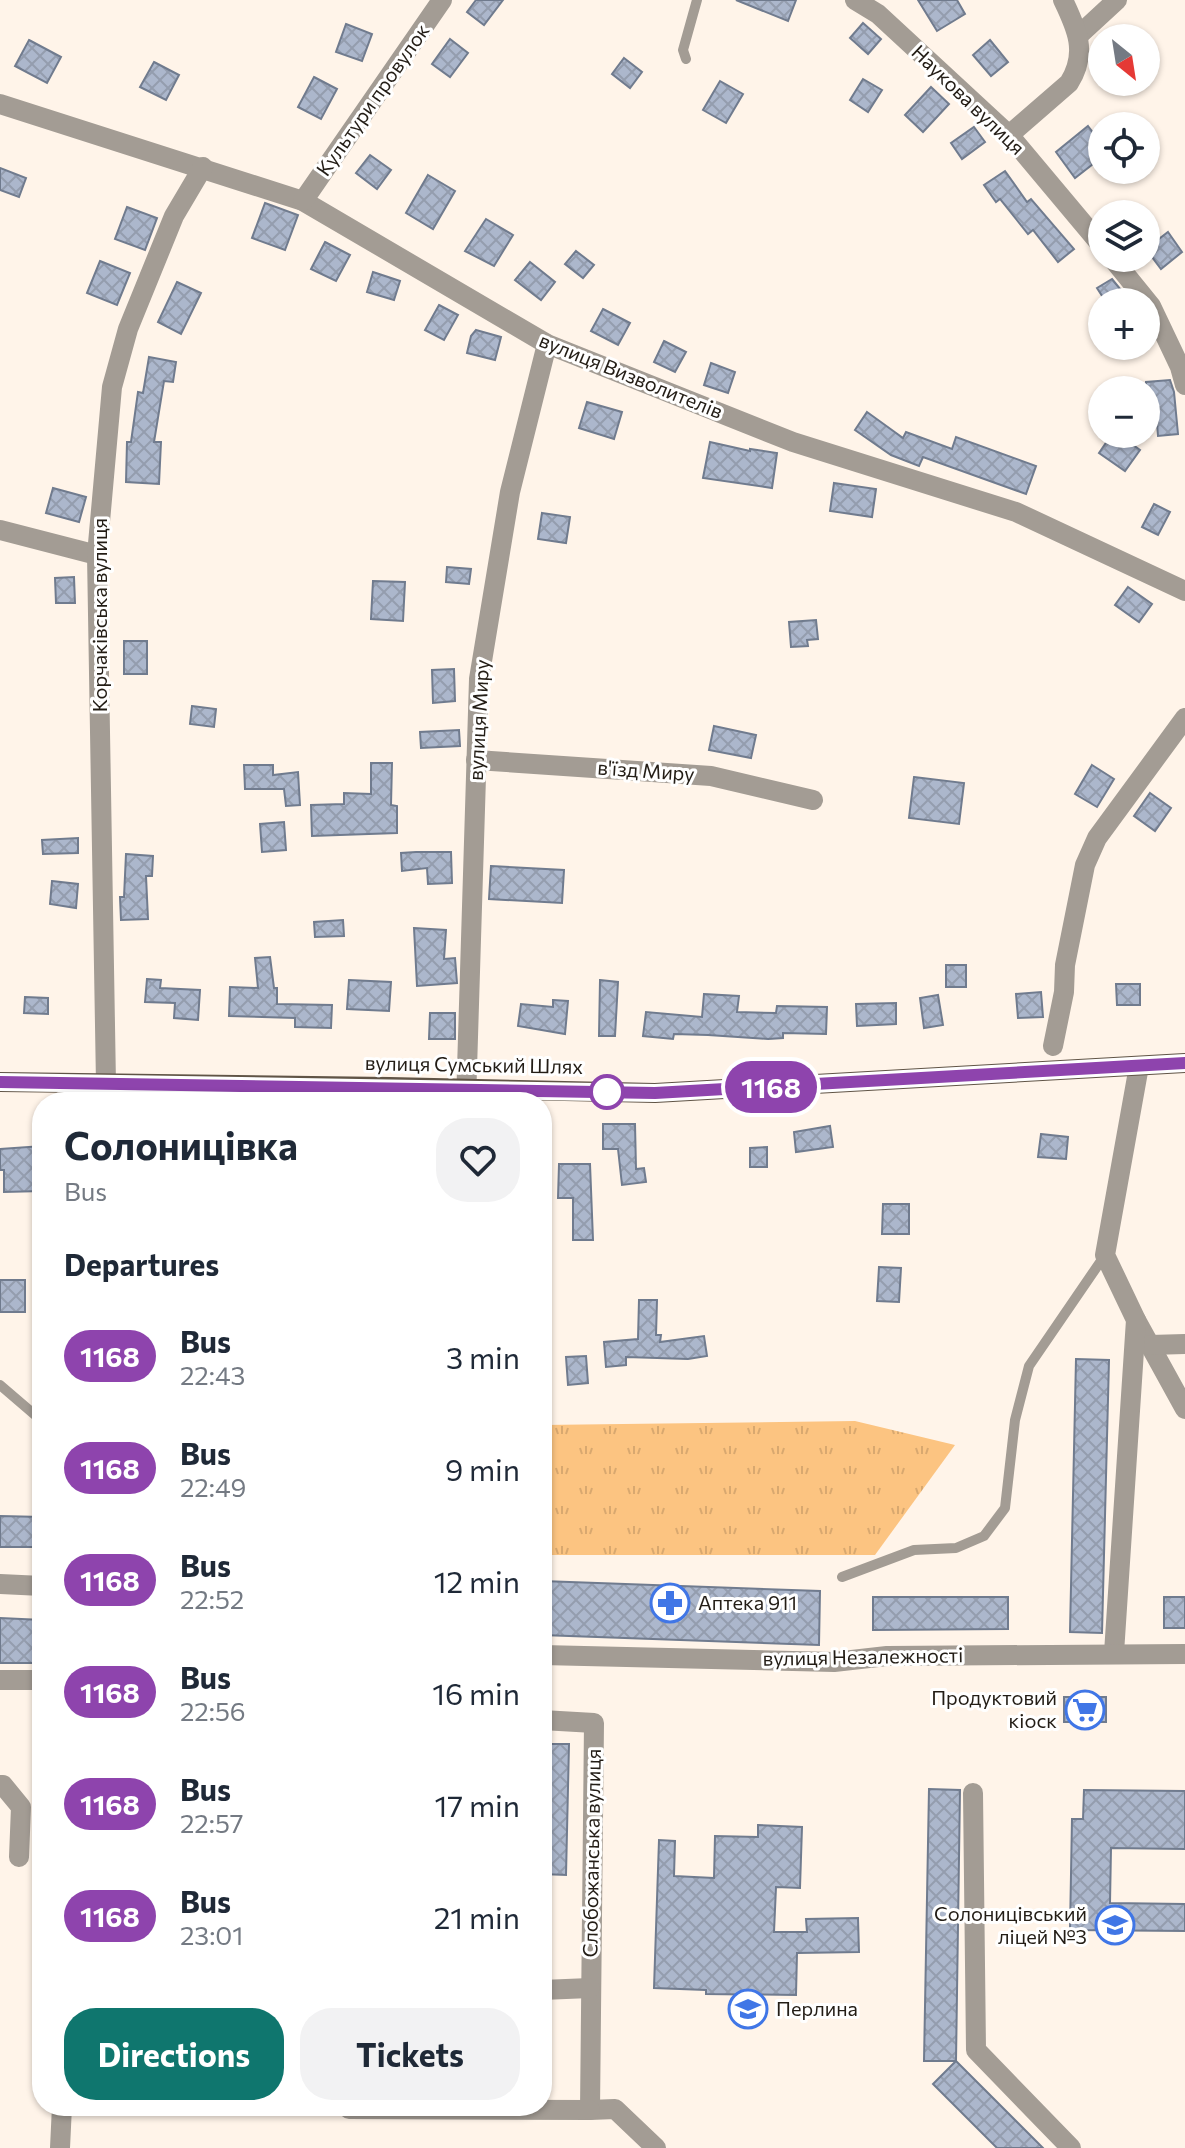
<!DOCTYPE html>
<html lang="en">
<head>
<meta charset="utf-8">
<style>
  body { margin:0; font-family:Commissioner,sans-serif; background:#f2f2f3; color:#1f2937; height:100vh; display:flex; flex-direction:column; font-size:30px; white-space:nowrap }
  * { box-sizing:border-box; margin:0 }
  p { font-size:26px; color:#747a83 }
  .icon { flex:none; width:44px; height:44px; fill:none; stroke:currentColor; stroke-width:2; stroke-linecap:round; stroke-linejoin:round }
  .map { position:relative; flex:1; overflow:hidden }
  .side { position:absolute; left:32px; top:1092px; width:520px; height:1024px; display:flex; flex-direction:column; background:#fff; border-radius:32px; box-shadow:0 2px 6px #0004 }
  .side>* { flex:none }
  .badge { padding:0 16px; border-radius:26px; font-size:28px; line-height:52px }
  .needle { width:52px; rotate:150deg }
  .tools { position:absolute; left:1088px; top:24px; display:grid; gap:16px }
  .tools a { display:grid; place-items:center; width:72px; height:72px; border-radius:50%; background:#fff; box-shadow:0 2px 6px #0004; font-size:40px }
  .map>.badge { position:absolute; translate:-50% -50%; box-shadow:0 0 0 4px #fff }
  h2 { padding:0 32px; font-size:30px; line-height:72px }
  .round { display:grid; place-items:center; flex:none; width:84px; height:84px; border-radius:32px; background:#f2f2f3 }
  .summary { display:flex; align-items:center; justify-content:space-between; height:136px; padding:0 32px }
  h1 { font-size:38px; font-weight:700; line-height:60px }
  .cta { display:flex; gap:16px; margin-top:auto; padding:16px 32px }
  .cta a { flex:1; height:92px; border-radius:32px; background:#0f766e; color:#fff; font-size:32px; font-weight:700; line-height:92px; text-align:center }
  .cta a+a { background:#f2f2f3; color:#1f2937 }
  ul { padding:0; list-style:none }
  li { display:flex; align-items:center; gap:24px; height:112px; padding:0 32px }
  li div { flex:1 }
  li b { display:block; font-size:30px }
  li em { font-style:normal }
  li .badge { min-width:88px; font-weight:700; text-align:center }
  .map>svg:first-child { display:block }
  .park { fill:url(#park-tufts) }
  .building { fill:url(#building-cross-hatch); stroke:#707b8e; stroke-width:2 }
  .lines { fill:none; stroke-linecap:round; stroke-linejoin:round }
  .lane { stroke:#a39c94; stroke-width:10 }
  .street { stroke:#a39c94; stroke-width:20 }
  .primary { stroke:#605446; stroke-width:20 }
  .line-casing { stroke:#fff; stroke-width:18 }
  .line { stroke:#8e44ad; stroke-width:12 }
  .stop-dot { fill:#fff; stroke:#8e44ad; stroke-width:4 }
  .labels { text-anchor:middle; stroke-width:6; stroke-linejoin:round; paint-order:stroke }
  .street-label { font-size:20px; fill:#231d16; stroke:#fff }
  .poi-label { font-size:20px; fill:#231d16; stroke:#fff; text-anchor:start }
</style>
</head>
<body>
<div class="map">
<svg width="1185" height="2148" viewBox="0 0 1185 2148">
  <defs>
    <pattern id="park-tufts" width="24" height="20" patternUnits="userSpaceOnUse" patternTransform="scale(2)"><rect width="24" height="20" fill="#fcc481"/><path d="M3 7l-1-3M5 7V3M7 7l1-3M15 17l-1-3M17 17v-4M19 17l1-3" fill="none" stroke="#d8a86f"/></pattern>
    <pattern id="building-cross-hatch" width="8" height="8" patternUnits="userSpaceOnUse" patternTransform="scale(2)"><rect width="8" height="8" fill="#acb7cc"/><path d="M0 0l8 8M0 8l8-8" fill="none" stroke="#949dae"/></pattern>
  </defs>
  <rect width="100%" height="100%" fill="#fff4e9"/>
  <polygon class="park" points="855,1421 955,1445 875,1555 542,1555 542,1425"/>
  <g class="building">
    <polygon points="476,0 503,0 484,25 467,12"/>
    <polygon points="736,0 796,0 788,21"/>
    <polygon points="918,0 957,0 965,14 937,31"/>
    <polygon points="863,23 881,39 868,54 850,38"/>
    <polygon points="346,24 372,34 362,61 336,52"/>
    <polygon points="450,39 468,53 450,77 432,64"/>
    <polygon points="29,40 61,57 47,83 15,66"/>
    <polygon points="990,40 1008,62 991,76 973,55"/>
    <polygon points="624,58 642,72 630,88 612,74"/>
    <polygon points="154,62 179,75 166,100 140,87"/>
    <polygon points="314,77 337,89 321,119 298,107"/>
    <polygon points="863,79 882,90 868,112 850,100"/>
    <polygon points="720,81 743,94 726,123 703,110"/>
    <polygon points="931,87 949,104 923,132 905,115"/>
    <polygon points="1088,126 1102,144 1102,157 1075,178 1056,152"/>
    <polygon points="974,127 985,142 962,159 951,143"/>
    <polygon points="370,155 391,170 377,189 356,173"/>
    <polygon points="0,168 26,178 19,197 0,190"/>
    <polygon points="1005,171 1027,202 1031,199 1074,249 1058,262 1033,230 1028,234 1000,199 996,202 984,185"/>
    <polygon points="428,175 455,191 433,229 406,213"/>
    <polygon points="265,203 298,215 285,250 252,238"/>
    <polygon points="127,207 157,218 145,250 115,239"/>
    <polygon points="486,219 513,235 494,266 465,251"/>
    <polygon points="1168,232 1182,252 1161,269 1146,249"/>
    <polygon points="325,242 350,255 336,281 311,269"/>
    <polygon points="576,251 594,265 583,278 565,264"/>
    <polygon points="100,261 130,273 117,305 87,293"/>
    <polygon points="530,262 555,282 541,300 515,280"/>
    <polygon points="373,272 400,281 394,300 367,292"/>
    <polygon points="1112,279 1129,300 1131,302 1106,302 1097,288"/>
    <polygon points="177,282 201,293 181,334 158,322"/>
    <polygon points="439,305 458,315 444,340 425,330"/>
    <polygon points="603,309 630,323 618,345 591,331"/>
    <polygon points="476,330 501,337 495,360 467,353 471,336"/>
    <polygon points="664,341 686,352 675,372 654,362"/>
    <polygon points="149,357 176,362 173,382 164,381 154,442 161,442 159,484 126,482 127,442 131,442 138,392 143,393"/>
    <polygon points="711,363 735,372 728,393 704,385"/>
    <polygon points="1170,380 1174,392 1178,434 1158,436 1156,410 1146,411 1146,382"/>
    <polygon points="587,402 622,412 614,439 579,428"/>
    <polygon points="867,412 903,438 906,432 952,449 956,437 1036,466 1026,494 923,457 919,466 891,455 855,430"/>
    <polygon points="1112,434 1118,434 1140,450 1125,471 1099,453"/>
    <polygon points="710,442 750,451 750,449 777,453 772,488 703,478"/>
    <polygon points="834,483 876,489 872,517 830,511"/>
    <polygon points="53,488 86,497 79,522 46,513"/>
    <polygon points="1154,504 1170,512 1158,535 1142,527"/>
    <polygon points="542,513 570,517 566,543 538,539"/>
    <polygon points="447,567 471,569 469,584 446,582"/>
    <polygon points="74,577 75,603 56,603 55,578"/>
    <polygon points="373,581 405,582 403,621 371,619"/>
    <polygon points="1128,587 1152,604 1139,622 1115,605"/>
    <polygon points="816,620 818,639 807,640 808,646 791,647 789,622"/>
    <rect x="124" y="641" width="23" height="33"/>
    <polygon points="454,669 455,701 433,703 432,670"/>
    <polygon points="192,706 216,709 214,727 190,724"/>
    <polygon points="714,726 756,735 751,758 709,750"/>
    <polygon points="459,730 460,746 421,748 420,732"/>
    <polygon points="371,763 392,763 391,805 397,806 397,833 312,836 311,805 344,804 344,793 371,794"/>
    <polygon points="244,765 273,765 273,775 298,772 300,805 286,806 284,789 245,789"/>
    <polygon points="1092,765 1114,779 1097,807 1075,794"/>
    <polygon points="914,777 964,783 959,824 909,818"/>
    <polygon points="1150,793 1171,808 1155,831 1134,816"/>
    <polygon points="284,822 286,850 262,852 260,824"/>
    <polygon points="78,838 78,853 43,854 42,840"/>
    <polygon points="416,852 451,852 452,883 428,884 427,868 402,871 401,853"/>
    <polygon points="126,854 153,856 152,876 146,876 148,919 121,920 120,897 124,897"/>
    <polygon points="491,866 564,870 562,903 489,899"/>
    <polygon points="52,881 78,884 76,908 50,904"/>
    <polygon points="343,920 344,936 315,937 314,922"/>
    <polygon points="414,928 446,930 444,959 455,958 457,983 417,986"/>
    <polygon points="270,957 274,988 277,988 277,1004 332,1005 331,1028 295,1027 295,1018 229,1016 230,987 258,988 255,958"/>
    <rect x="946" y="965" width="20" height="22"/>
    <polygon points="147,979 161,980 160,988 200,990 198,1020 174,1018 175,1003 145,1002"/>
    <polygon points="349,980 391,982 389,1011 347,1009"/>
    <polygon points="600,980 618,982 615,1036 599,1036"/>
    <polygon points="1116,984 1140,984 1140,1005 1117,1005"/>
    <polygon points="1041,992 1043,1017 1018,1018 1016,994"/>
    <polygon points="704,994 739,996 737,1012 776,1013 777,1006 827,1007 826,1034 783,1033 783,1038 768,1039 708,1035 674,1034 673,1039 643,1036 646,1012 702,1017"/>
    <polygon points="938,995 943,1025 924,1028 920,998"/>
    <polygon points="25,997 48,998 48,1014 24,1013"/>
    <polygon points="553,1000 568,1001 565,1034 518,1026 521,1004 553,1007"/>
    <polygon points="896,1003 896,1024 857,1026 856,1004"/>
    <polygon points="430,1013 455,1013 455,1039 429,1039"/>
    <polygon points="603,1124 635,1124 636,1169 644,1168 646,1182 622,1185 618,1149 603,1149"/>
    <polygon points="830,1126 833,1147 796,1152 794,1132"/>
    <polygon points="1041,1134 1068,1137 1066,1159 1038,1157"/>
    <polygon points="42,1146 42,1191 4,1192 4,1170 0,1170 0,1149"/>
    <polygon points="767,1147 767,1167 750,1167 750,1148"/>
    <polygon points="559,1164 590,1164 593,1240 573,1240 573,1198 558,1198"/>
    <polygon points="883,1204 909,1204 909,1234 882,1234"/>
    <polygon points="879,1267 901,1268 899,1302 877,1301"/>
    <rect x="0" y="1280" width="25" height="32"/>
    <polygon points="639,1300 657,1300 656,1335 661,1335 660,1342 704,1336 707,1356 688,1359 626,1357 626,1365 606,1367 604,1342 638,1339"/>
    <polygon points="586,1356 588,1383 568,1385 566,1357"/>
    <polygon points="1076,1359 1109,1360 1102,1633 1070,1632"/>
    <polygon points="0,1516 42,1517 42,1547 0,1547"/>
    <polygon points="542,1581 820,1591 819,1645 542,1635"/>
    <polygon points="873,1597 1008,1597 1008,1629 873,1630"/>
    <rect x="1164" y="1597" width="21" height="31"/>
    <polygon points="0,1618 42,1620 42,1663 0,1663"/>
    <rect x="1064" y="1697" width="42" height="25"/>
    <polygon points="542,1744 569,1744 566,1875 542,1874"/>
    <polygon points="929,1789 960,1790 956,2061 924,2061"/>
    <polygon points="1084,1790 1185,1791 1185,1849 1111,1848 1110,1903 1185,1904 1185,1931 1070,1930 1072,1819 1083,1819"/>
    <polygon points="758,1825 802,1827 800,1888 776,1887 774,1932 807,1932 806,1919 858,1918 859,1952 797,1953 796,1995 706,1994 706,1990 654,1988 659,1840 675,1841 674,1876 714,1878 715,1836 758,1837"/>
    <polygon points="956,2061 1043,2148 997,2148 933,2084"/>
  </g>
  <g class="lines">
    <g class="lane">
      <polyline points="686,59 683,50 697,0"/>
      <polyline points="298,1086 301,1102"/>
      <polyline points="0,1385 42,1421"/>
      <polyline points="842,1577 914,1550 956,1548 984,1536 1005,1508 1015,1420 1029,1366 1105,1255"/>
    </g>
    <g class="street">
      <polyline points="855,0 878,14 1009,135 1102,246"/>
      <polyline points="1079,35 1117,0"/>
      <polyline points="0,104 303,201 547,344 793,442 1016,512 1185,591"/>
      <path d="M1009 135 1069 83C1088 53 1077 29 1063 0"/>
      <polyline points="303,201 442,0"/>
      <polyline points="1112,258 1151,306 1180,367 1185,385"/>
      <polyline points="0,530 97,555"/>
      <polyline points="476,760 711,776 813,800"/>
      <polyline points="1053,1046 1064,992 1065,965 1085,865 1097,838 1185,718"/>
      <polyline points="106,1084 97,555 112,387 128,329 174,216 203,167"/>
      <polyline points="130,1102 132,1084"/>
      <polyline points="466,1102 479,679 510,492 547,344"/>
      <polyline points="1136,1320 1185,1409"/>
      <polyline points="1150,1345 1185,1344"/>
      <polyline points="0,1584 42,1586"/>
      <polyline points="1114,1653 1136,1320 1105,1255 1139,1066"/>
      <polyline points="542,1655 834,1662 887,1656 1185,1654"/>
      <polyline points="0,1680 42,1680"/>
      <polyline points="542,1720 594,1723 590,2110 615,2109 656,2148"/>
      <polyline points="0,1785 3,1785 21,1807 19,1857"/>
      <polyline points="973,1793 976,2050 1071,2148"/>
      <polyline points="542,1990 590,1988"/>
      <polyline points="349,2109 590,2110"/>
      <polyline points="60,2148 62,2106"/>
    </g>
    <polyline class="primary" points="0,1082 390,1087 655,1093 1185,1063"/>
  </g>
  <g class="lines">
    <g class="line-casing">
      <polyline id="line" points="0,1082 655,1093 1185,1063"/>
    </g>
    <use href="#line" class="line"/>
  </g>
  <defs>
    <g id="pharmacy-ring" transform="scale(2)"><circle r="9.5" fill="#fff" stroke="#4076e6" stroke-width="1.5"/><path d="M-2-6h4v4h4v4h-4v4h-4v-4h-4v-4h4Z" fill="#4076e6"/></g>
    <g id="supermarket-ring" transform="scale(2)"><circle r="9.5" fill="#fff" stroke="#4076e6" stroke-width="1.5"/><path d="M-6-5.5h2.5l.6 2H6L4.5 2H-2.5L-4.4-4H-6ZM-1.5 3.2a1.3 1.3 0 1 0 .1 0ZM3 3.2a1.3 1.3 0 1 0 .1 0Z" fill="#4076e6"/></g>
    <g id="school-ring" transform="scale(2)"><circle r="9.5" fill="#fff" stroke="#4076e6" stroke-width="1.5"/><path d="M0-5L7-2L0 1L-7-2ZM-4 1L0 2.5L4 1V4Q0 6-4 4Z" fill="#4076e6"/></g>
  </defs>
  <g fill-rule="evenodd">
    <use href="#pharmacy-ring" x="670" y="1603"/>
    <use href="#supermarket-ring" x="1085" y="1710"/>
    <use href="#school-ring" x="1115" y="1925"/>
    <use href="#school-ring" x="748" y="2009"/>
  </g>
  <circle class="stop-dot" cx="607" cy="1092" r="16"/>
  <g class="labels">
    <g class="street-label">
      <text transform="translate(373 100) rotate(-55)" y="7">Культури провулок</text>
      <text transform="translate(968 100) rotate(44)" y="7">Наукова вулиця</text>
      <text transform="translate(631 376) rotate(22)" y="7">вулиця Визволителів</text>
      <text transform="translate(100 615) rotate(-90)" y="7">Корчаківська вулиця</text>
      <text transform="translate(479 720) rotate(-87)" y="7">вулиця Миру</text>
      <text transform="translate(646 771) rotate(4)" y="7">в'їзд Миру</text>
      <text transform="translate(474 1065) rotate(1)" y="7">вулиця Сумський Шлях</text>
      <text transform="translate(863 1657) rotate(-1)" y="7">вулиця Незалежності</text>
      <text transform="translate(592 1853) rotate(-89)" y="7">Слобожанська вулиця</text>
    </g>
    <g class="poi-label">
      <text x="698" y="1610">Аптека 911</text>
      <text x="1057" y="1705" text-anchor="end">Продуктовий<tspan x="1057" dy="23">кіоск</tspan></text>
      <text x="1087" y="1921" text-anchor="end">Солоницівський<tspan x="1087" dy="23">ліцей №3</tspan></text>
      <text x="776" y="2016">Перлина</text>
    </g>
  </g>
</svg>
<div class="tools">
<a><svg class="needle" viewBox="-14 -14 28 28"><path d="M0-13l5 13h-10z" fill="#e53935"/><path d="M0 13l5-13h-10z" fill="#747a83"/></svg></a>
<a><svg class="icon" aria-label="locate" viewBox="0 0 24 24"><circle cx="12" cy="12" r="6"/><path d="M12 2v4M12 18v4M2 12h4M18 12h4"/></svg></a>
<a><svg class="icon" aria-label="layers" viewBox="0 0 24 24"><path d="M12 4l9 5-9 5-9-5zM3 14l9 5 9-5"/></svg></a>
<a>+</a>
<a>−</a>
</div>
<b class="badge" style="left:771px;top:1087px;background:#8e44ad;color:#fff">1168</b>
<section class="side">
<div class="summary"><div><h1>Солоницівка</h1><p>Bus</p></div><a class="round"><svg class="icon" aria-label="heart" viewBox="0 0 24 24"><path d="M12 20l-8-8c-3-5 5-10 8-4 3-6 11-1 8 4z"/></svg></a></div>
<h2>Departures</h2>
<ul>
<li><span class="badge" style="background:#8e44ad;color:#fff">1168</span><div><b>Bus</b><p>22:43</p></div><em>3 min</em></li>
<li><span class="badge" style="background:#8e44ad;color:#fff">1168</span><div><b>Bus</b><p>22:49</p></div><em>9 min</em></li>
<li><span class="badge" style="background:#8e44ad;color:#fff">1168</span><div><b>Bus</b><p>22:52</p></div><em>12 min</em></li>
<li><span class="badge" style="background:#8e44ad;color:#fff">1168</span><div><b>Bus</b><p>22:56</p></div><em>16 min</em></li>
<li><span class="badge" style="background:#8e44ad;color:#fff">1168</span><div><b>Bus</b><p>22:57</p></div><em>17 min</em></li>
<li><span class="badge" style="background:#8e44ad;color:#fff">1168</span><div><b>Bus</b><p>23:01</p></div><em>21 min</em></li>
</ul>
<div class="cta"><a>Directions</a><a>Tickets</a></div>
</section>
</div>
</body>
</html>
